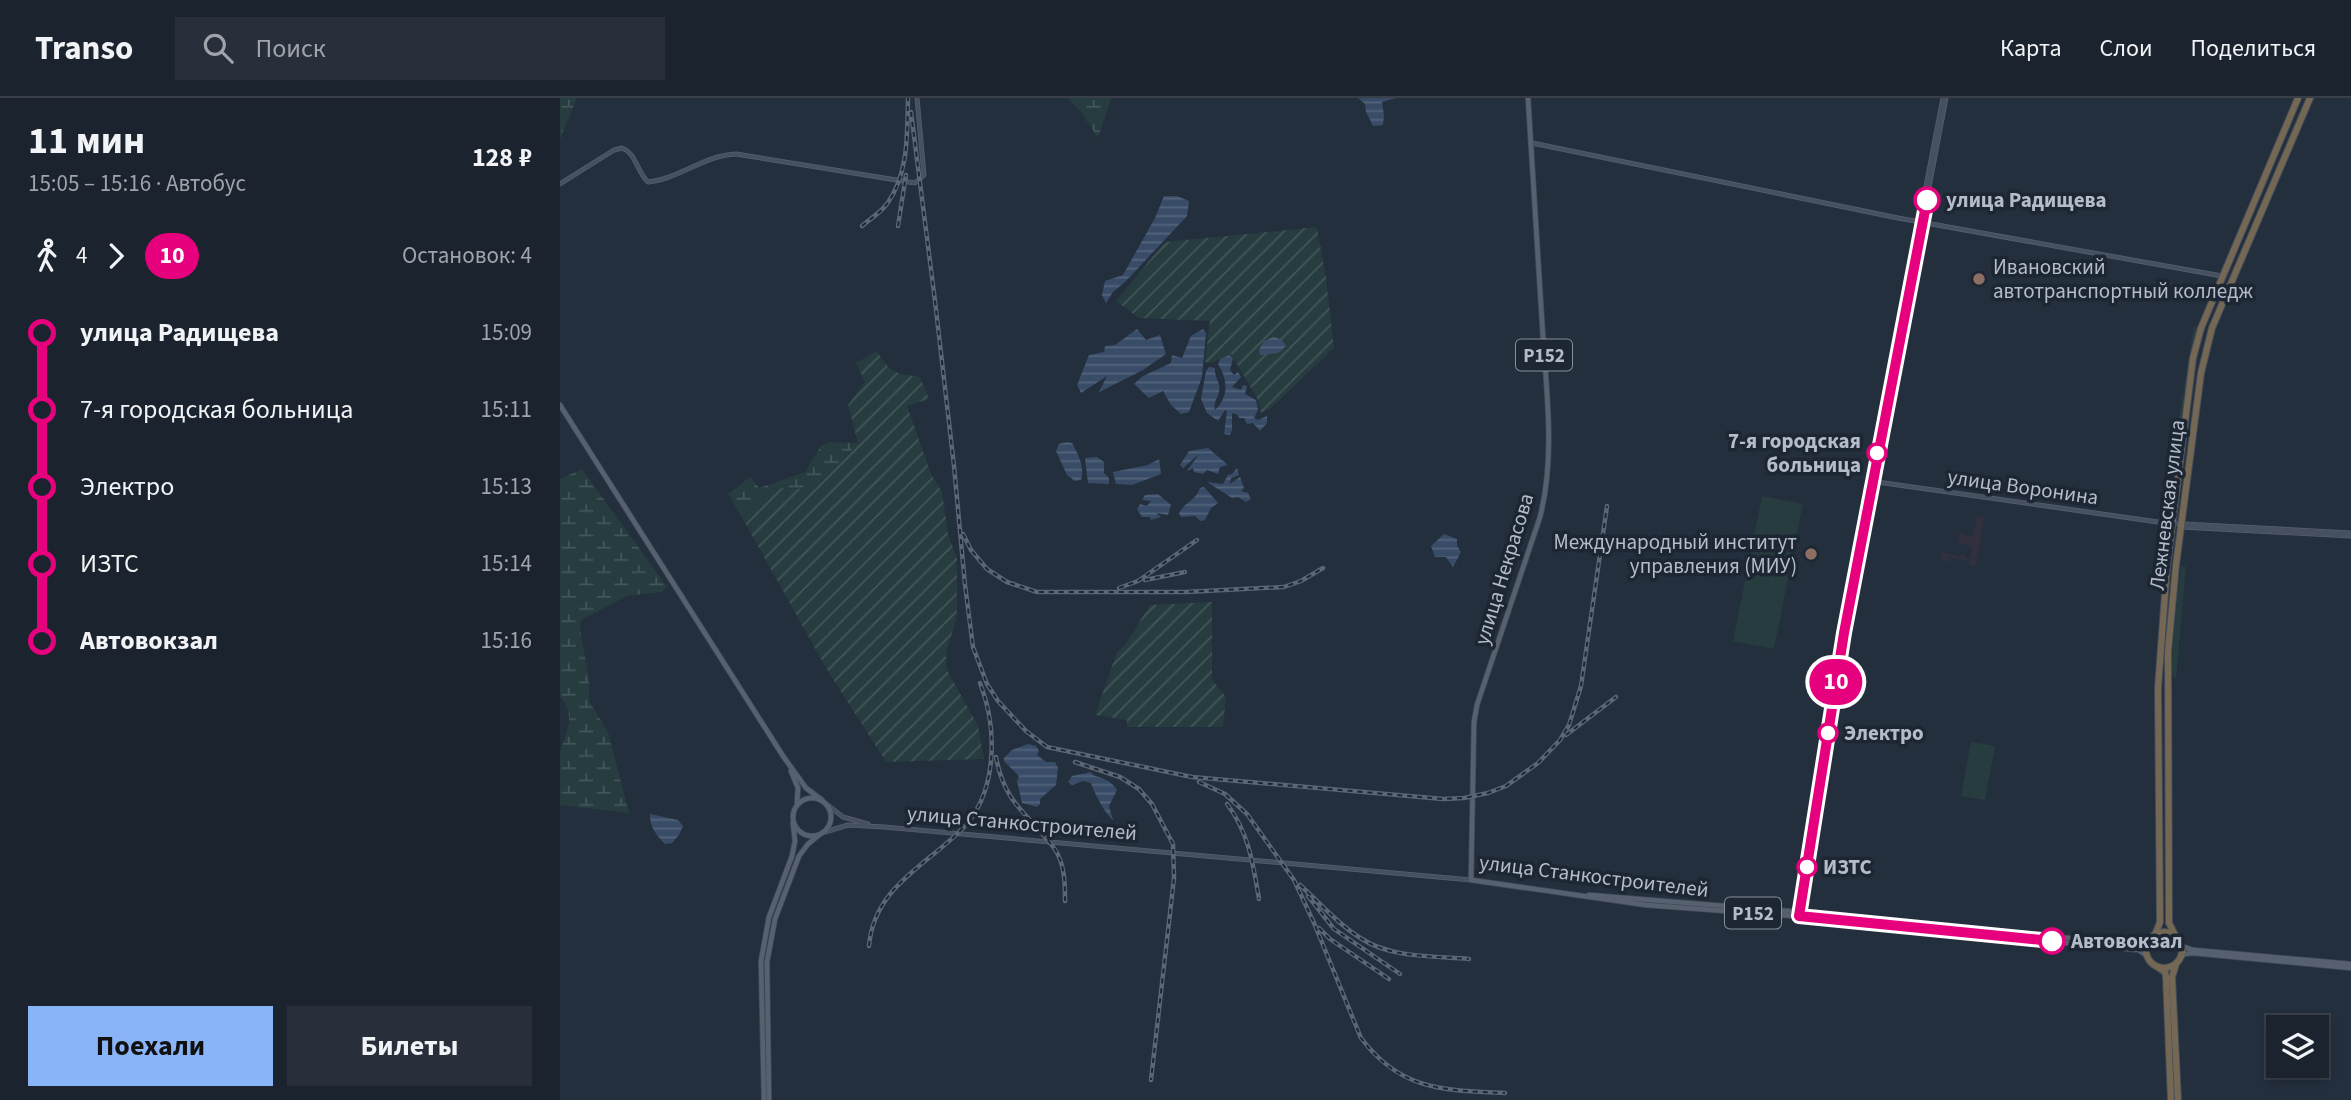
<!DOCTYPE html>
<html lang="ru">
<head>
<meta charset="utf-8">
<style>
  body { margin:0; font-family:"Source Sans 3",sans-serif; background:#282f3a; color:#f1f3f6; height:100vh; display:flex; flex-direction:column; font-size:26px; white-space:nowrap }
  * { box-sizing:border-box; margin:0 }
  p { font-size:23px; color:#a0a4aa }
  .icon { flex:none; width:38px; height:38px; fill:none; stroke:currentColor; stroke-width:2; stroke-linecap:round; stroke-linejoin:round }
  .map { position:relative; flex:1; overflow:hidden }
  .drawer { display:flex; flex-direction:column; background:#1b232e; width:560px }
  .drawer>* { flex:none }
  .badge { padding:0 14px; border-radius:23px; font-size:24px; line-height:46px }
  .controls { position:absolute; left:1706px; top:917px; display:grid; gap:14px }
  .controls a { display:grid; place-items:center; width:63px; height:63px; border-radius:0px; background:#1b232e; box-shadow:0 4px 10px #0003,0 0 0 2px #39404a; font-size:35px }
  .map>.badge { position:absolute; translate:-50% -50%; box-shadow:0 0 0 4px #fff }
  .legs { display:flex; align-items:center; gap:10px; height:77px; padding:0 28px; font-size:23px }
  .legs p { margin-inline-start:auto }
  .headline { display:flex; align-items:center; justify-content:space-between; height:119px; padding:0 28px }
  h1 { font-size:38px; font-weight:700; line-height:52px }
  .cta { display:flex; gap:14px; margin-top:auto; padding:14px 28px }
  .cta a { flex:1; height:80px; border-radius:0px; background:#8ab4f8; color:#111; font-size:28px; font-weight:700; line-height:80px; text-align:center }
  .cta a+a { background:#282f3a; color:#f1f3f6 }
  ul { padding:0 28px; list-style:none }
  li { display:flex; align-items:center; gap:24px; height:77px; font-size:26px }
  li i { display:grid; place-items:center; width:10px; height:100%; margin:0 9px; background:currentColor }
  li i::after { content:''; width:18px; height:18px; margin:-9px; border:5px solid; border-radius:50%; background:#1b232e }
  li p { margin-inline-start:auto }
  li:first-child i { background:linear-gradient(#0000 50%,currentColor 0) }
  li:last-child i { background:linear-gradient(currentColor 50%,#0000 0) }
  header { display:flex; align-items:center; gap:42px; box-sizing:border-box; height:98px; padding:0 35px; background:#1b232e; border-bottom:2px solid #39404a }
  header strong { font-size:33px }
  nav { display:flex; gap:38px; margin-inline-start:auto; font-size:24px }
  .search { width:490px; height:63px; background:#282f3a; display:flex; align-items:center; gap:18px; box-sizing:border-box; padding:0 24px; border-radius:0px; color:#a0a4aa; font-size:26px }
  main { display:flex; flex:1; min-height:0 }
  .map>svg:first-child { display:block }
  .medical { fill:#32303f }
  .grass { fill:#263c3f }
  .wetland { fill:url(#wetland-marsh) }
  .garden { fill:url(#garden-furrows) }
  .water { fill:url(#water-rules) }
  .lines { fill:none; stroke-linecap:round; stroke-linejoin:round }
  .secondary-casing { stroke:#565f6c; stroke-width:5 }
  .primary-casing { stroke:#414a57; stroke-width:6 }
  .highway-casing { stroke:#434c59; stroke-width:8 }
  .secondary { stroke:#465061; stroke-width:3.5 }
  .primary { stroke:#56606e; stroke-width:4.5 }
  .highway { stroke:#746855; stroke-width:6 }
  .rail-casing { stroke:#5a6575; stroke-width:4.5 }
  .rail { stroke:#1d2633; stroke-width:2; stroke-dasharray:5; stroke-linecap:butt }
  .line-1-casing { stroke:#fff; stroke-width:16 }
  .line-1 { stroke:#e6007e; stroke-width:10 }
  .stop-1-dot { fill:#fff; stroke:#e6007e; stroke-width:3.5 }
  .education-dot { fill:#8d6e63; stroke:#1d2633; stroke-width:2.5 }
  .labels { text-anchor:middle; stroke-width:7; stroke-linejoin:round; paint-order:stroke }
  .shield { fill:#1d2633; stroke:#878f9c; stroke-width:2 }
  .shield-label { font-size:19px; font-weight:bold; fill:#b4bcc9 }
  .stop-label { font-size:21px; font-weight:bold; fill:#b4bcc9; stroke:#1d2633; text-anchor:start }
  .poi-label { font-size:21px; fill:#b4bcc9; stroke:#1d2633; text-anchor:start }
  .street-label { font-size:21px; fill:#b4bcc9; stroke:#1d2633 }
</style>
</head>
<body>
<header>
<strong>Transo</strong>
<div class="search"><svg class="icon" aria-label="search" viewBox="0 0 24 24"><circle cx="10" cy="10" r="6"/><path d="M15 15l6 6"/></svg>Поиск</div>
<nav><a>Карта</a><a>Слои</a><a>Поделиться</a></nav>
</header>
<main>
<section class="drawer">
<div class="headline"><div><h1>11 мин</h1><p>15:05 – 15:16 · Автобус</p></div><b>128 ₽</b></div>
<div class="legs"><svg class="icon" aria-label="walk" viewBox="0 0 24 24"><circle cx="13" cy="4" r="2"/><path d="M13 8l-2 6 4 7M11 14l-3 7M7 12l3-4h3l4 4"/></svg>4<svg class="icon" aria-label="forward" viewBox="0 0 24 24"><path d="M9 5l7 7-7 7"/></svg><b class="badge" style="background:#e6007e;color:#fff">10</b><p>Остановок: 4</p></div>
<ul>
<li><i style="color:#e6007e"></i><b>улица Радищева</b><p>15:09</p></li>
<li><i style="color:#e6007e"></i><span>7-я городская больница</span><p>15:11</p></li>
<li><i style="color:#e6007e"></i><span>Электро</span><p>15:13</p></li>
<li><i style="color:#e6007e"></i><span>ИЗТС</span><p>15:14</p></li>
<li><i style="color:#e6007e"></i><b>Автовокзал</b><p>15:16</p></li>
</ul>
<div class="cta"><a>Поехали</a><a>Билеты</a></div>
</section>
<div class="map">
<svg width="1791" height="1002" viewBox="0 0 1791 1002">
  <defs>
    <pattern id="wetland-marsh" width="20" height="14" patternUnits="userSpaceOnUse" patternTransform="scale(1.75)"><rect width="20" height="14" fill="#263c3f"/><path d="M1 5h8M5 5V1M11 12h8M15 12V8" fill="none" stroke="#435659"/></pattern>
    <pattern id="garden-furrows" width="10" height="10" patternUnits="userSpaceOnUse" patternTransform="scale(1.75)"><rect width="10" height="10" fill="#263c3f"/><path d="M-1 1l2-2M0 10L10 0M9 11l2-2" fill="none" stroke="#435659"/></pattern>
    <pattern id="water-rules" width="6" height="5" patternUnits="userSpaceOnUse" patternTransform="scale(1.75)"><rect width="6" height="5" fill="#394c67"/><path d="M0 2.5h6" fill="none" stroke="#53647b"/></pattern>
  </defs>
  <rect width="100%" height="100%" fill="#242f3e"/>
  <polygon class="medical" points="1417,418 1424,419 1416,468 1409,467 1410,463 1389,459 1388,464 1381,462 1382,454 1400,459 1401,457 1405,457 1405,460 1410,461 1412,448 1398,445 1399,441 1400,435 1413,439"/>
  <g class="grass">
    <polygon points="1634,228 1638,230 1626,292 1624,294 1623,300 1625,301 1620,334 1617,332"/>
    <polygon points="1202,398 1243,406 1214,551 1173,543"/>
    <polygon points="1621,469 1626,469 1616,581 1611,576 1616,509 1618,506 1616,503"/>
    <polygon points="1411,644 1435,648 1425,702 1401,698"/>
  </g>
  <g class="wetland">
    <polygon points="0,0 17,0 0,41"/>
    <polygon points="508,0 551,0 538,40 521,14"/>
    <polygon points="268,344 298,345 255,391 216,390 180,416 168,396 190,379 199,390 245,374 261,348"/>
    <path d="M22 371 107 489 102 494 67 498 21 522 20 531 29 581V603L48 634 69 715 0 707C0 691 0 672 0 656 5 632 18 621 0 598V381Z"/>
  </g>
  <g class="garden">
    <polygon points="757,129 766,180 774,250 711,310 701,315 697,300 671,256 651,265 645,264 650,223 579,220 556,203 605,144"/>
    <path d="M317 253C331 276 334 275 360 279L369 301 347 308 371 376 382 394 388 436 397 460V512L396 523 386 554 387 572 418 628 424 661 326 664 266 570 180 416 216 390 255 391 298 345 288 307 305 284 296 265Z"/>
    <polygon points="652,504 652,582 666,599 663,629 567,629 567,622 535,617 557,554 565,547 590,507"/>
  </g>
  <g class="water">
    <polygon points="798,0 836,0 822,4 824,17 823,27 813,28 806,14 805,6"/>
    <polygon points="604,98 617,98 629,103 627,118 565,184 553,194 546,205 542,197 545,183 563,177 595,120"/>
    <polygon points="577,231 586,242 600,237 606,256 583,272 539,294 547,278 521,295 517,287 529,257 544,254 545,248 555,247"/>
    <polygon points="643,231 646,235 642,279 629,314 621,316 611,307 603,293 589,300 574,286 583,278 611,265 612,257 622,260 631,238"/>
    <polygon points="714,239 722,242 726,248 718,255 700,257 699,252 704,243"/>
    <path d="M669 257 673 260 670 272 674 277 678 274 681 279 672 289 681 292 683 287 687 288 685 296 696 302 698 312 694 320 698 322 707 318V325L700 333 693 325 687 326 684 320H679L678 317 672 315V332L670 337 664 336 667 313 665 312 658 323 647 315 641 301 646 273 649 269 655 270C654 279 661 285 659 294 657 302 653 304 655 312 669 299 668 282 658 266L660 261Z"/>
    <path d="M507 344 512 345C518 356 525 369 521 382L515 383 507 377 496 353 499 346Z"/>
    <polygon points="648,350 668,367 660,369 658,376 647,372 643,376 634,374 633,370 627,373 639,356 623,370 620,367 629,353"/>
    <polygon points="537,359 544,364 544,375 549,380 549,386 528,385 525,360"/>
    <polygon points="599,361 601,376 572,387 556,386 553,374 588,367"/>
    <polygon points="677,370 679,377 671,380 670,386 680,379 684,390 681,393 688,395 691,401 686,404 678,399 672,400 647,384 663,386 668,377 672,376"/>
    <path d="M644 389 658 405 651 410 645 422 640 423 635 418 621 419 619 415C624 405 637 401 640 390Z"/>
    <polygon points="598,396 611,407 608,417 596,415 601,419 591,422 590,419 582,419 577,411 580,406 587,408 591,403 582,402 585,397"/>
    <polygon points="884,436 897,441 897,448 901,454 893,469 886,459 875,459 871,448"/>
    <polygon points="468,646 476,648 479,653 477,657 486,664 495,664 498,670 496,687 480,701 480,706 477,709 462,705 457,683 459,678 444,663 444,660 452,652"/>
    <path d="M531 674 533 677C542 680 552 683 557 692L549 708 553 722C546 717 534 695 531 685L523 683 512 687 508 684 512 678Z"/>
    <path d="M90 716 118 722 123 728 119 737 112 745 105 746C97 738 89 728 90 716Z"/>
  </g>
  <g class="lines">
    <g class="secondary-casing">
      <g id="secondary">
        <polyline points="972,45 1338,120 1662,178"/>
        <path d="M0 86 54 52 62 50C76 55 77 74 88 84 119 81 145 57 176 56L355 85 364 77 357 0"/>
        <polyline points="1310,383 1605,425 1791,435"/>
        <polyline points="1621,429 1791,438"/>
        <polyline points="265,705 283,719 308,726"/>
        <polyline points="265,734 288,727 324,729 911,782"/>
        <polyline points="1235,816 1280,535 1383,0"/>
        <polyline points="1239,816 1284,535 1386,0"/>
      </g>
    </g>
    <g class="primary-casing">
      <g id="primary">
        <path d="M968 0C973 80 978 159 983 239 987 298 995 361 980 419L917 607 914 624 911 782 1086 807 1235 818 1579 852 1587 858"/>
        <polyline points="0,307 223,658 246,690 262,702"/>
        <polyline points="231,673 238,690 237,705"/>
        <circle cx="252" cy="719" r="19"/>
        <polyline points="1029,797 1240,814 1579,847 1584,847 1591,841"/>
        <polyline points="1620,845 1624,849 1633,852 1791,866"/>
        <polyline points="1620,861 1624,856 1633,855 1791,870"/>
        <polyline points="204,1002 201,863 209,819 232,758 235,743 233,725"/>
        <polyline points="209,1002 207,864 215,821 239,758 248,746 259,737"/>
      </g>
    </g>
    <g class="highway-casing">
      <g id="highway">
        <circle cx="1604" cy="852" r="18"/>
        <polyline points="1595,837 1600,824 1598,590 1607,469 1633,260 1641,230 1738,0"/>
        <polyline points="1616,839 1609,825 1608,554 1616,467 1641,275 1652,230 1750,0"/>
        <polyline points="1616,866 1612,879 1618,1002"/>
        <polyline points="1596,868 1605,874 1606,879 1611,1002"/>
      </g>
    </g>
    <use href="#secondary" class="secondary"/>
    <use href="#primary" class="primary"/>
    <use href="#highway" class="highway"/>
    <g class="rail-casing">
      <g id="rail">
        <polyline points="351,14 375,203 394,368 405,487 413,549 427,586 438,603 466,633 487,649 632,679 883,701 904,700 928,695 946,688 978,665 1000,642 1009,627 1021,588 1047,408"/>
        <path d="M302 128C310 121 320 115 327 106 349 75 347 36 348 0"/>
        <polyline points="338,128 346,77"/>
        <polyline points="403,436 411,452 427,471 447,484 477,494 626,494 724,489 741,483 763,470"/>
        <polyline points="585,482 625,474"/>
        <polyline points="559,490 578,483 637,442"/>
        <polyline points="1006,637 1056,599"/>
        <path d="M436 659C445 707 467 714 494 750 505 765 505 786 505 803"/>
        <polyline points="515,664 560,679 579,691 592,706 613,746 614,780 591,982"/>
        <path d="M639 684 665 696 687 716 734 782 754 825 801 940C841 993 883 992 945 995"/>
        <path d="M667 706C689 735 693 766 699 801"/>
        <path d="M740 787C760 805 779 827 802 841 831 860 875 858 909 861"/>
        <polyline points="748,798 774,831 840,876"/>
        <polyline points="759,830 770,841 829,881"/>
        <path d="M309 848C314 790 364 769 400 733 438 697 438 631 420 585"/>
      </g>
    </g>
    <use href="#rail" class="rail"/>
  </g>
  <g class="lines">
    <g class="line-1-casing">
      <polyline id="line-1" points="1367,102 1284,535 1239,818 1492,843"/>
    </g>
    <use href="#line-1" class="line-1"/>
  </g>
  <g class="stop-1-dot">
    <circle cx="1367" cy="102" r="12"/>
    <circle cx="1317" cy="355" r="9"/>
    <circle cx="1268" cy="635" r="9"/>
    <circle cx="1247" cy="769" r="9"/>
    <circle cx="1492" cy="843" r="12"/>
  </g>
  <g class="education-dot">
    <circle cx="1419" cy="181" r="7"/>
    <circle cx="1251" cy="456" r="7"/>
  </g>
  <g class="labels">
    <g class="shield">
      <rect x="956" y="241.5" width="56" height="31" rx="5"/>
      <rect x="1165" y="799.5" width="56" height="31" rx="5"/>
    </g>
    <g class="shield-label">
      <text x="984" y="264">Р152</text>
      <text x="1193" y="822">Р152</text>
    </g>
    <g class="stop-label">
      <text x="1386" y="109">улица Радищева</text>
      <text x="1301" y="350" text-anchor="end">7-я городская<tspan x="1301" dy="24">больница</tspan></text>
      <text x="1284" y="642">Электро</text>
      <text x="1263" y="776">ИЗТС</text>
      <text x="1511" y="850">Автовокзал</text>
    </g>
    <g class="poi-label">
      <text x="1433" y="176">Ивановский<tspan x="1433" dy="24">автотранспортный колледж</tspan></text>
      <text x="1237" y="451" text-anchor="end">Международный институт<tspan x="1237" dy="24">управления (МИУ)</tspan></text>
    </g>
    <g class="street-label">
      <text transform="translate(1463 389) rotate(8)" y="7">улица Воронина</text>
      <text transform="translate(1607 407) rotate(-83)" y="7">Лежневская улица</text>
      <text transform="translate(944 471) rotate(-73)" y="7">улица Некрасова</text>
      <text transform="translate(462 725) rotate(5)" y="7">улица Станкостроителей</text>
      <text transform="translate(1034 778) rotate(7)" y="7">улица Станкостроителей</text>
    </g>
  </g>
</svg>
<div class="controls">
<a><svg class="icon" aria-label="layers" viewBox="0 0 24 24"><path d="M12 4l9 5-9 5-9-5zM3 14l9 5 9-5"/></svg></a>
</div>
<b class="badge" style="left:1276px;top:584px;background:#e6007e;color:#fff">10</b>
</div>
</main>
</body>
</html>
